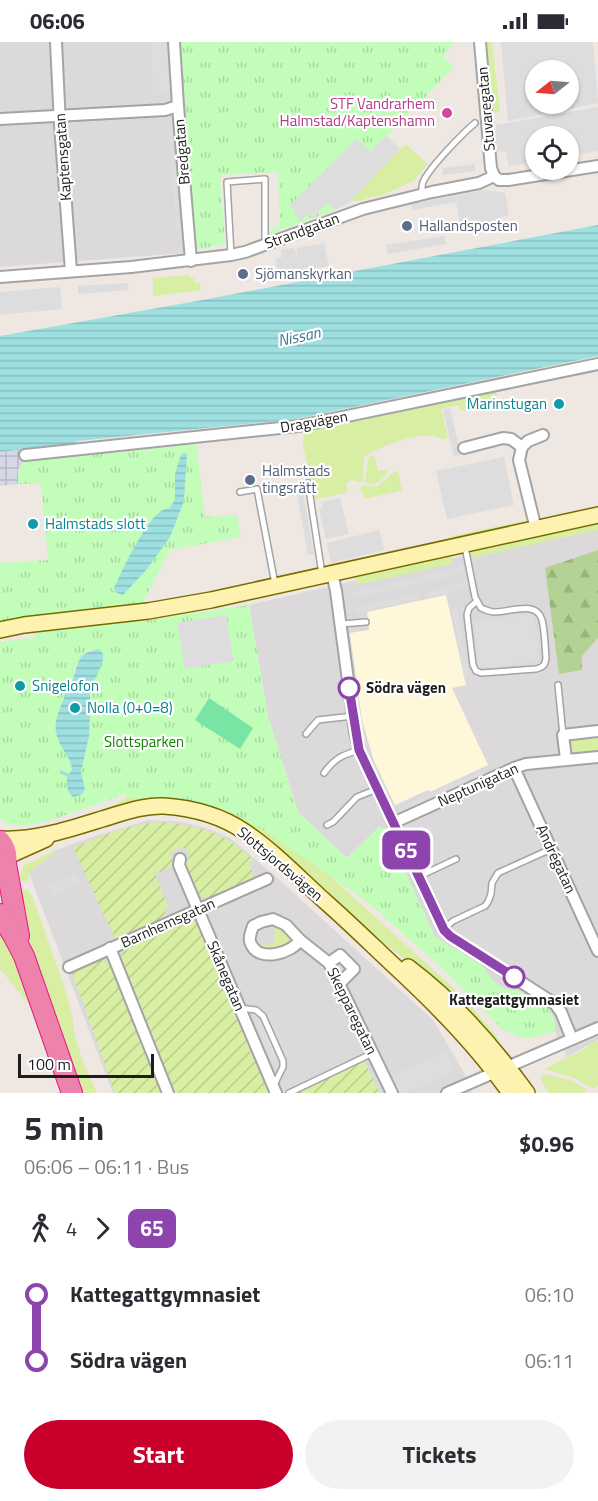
<!DOCTYPE html>
<html lang="en">
<head>
<meta charset="utf-8">
<style>
  body { margin:0; font-family:"Titillium Web",sans-serif; background:#f2f2f3; color:#2b2b33; height:100vh; display:flex; flex-direction:column; font-size:22px; white-space:nowrap }
  * { box-sizing:border-box; margin:0 }
  p { font-size:20px; color:#7c7c81 }
  .icon { flex:none; width:33px; height:33px; fill:none; stroke:currentColor; stroke-width:2; stroke-linecap:round; stroke-linejoin:round }
  .map { position:relative; height:1051px; overflow:hidden }
  .sheet { display:flex; flex-direction:column; background:#fff; flex:1 }
  .sheet>* { flex:none }
  .badge { padding:0 12px; border-radius:9px; font-size:21px; line-height:39px }
  .needle { width:39px; rotate:253deg }
  .controls { position:absolute; left:525px; top:18px; display:grid; gap:12px }
  .controls a { display:grid; place-items:center; width:54px; height:54px; border-radius:50%; background:#fff; box-shadow:0 2px 4px #0004; font-size:30px }
  .scale { position:absolute; left:18px; bottom:15px; width:136px; box-sizing:border-box; padding-left:6px; border:3px solid #1d1d1d; border-top:0; font-size:16px; line-height:21px; white-space:nowrap; color:#1d1d1d; -webkit-text-stroke:4px #fff; paint-order:stroke }
  .map>.badge { position:absolute; translate:-50% -50%; box-shadow:0 0 0 3px #fff }
  .legs { display:flex; align-items:center; gap:9px; height:66px; padding:0 24px; font-size:20px }
  .legs p { margin-inline-start:auto }
  .headline { display:flex; align-items:center; justify-content:space-between; height:102px; padding:0 24px }
  h1 { font-size:33px; font-weight:700; line-height:45px }
  .action { display:flex; gap:12px; margin-top:auto; padding:12px 24px }
  .action a { flex:1; height:69px; border-radius:36px; background:#c9002b; color:#fff; font-size:24px; font-weight:700; line-height:69px; text-align:center }
  .action a+a { background:#f2f2f3; color:#2b2b33 }
  ul { padding:0 24px; list-style:none }
  li { display:flex; align-items:center; gap:21px; height:66px; font-size:22px }
  li i { display:grid; place-items:center; width:9px; height:100%; margin:0 8px; background:currentColor }
  li i::after { content:''; width:15px; height:15px; margin:-8px; border:4px solid; border-radius:50%; background:#fff }
  li p { margin-inline-start:auto }
  li:first-child i { background:linear-gradient(#0000 50%,currentColor 0) }
  li:last-child i { background:linear-gradient(currentColor 50%,#0000 0) }
  .status { display:flex; justify-content:space-between; align-items:center; height:42px; padding:0 30px; background:#fff; direction:ltr }
  .status svg { height:16px; fill:currentColor }
  .map>svg:first-child { display:block }
  .residential { fill:#dbd9da }
  .education { fill:#fff7da }
  .grass { fill:#d7eea3 }
  .forest { fill:url(#forest-firs) }
  .park { fill:url(#park-tufts); fill-rule:evenodd }
  .garden { fill:url(#garden-furrows) }
  .pitch { fill:#79e5a4 }
  .parking { fill:#ddd; fill-rule:evenodd }
  .plaza { fill:url(#plaza-grid) }
  .water { fill:url(#water-rules) }
  .lines { fill:none; stroke-linecap:round; stroke-linejoin:round }
  .stream { stroke:#9edfe0; stroke-width:3 }
  .lane-casing { stroke:#a4a4a4; stroke-width:8 }
  .street-casing { stroke:#a4a4a4; stroke-width:14 }
  .secondary-casing { stroke:#776b00; stroke-width:18 }
  .highway-casing { stroke:#e51689; stroke-width:22 }
  .lane { stroke:#fff; stroke-width:5 }
  .street { stroke:#fff; stroke-width:10 }
  .secondary { stroke:#fef2b0; stroke-width:15 }
  .highway { stroke:#ed82ad; stroke-width:20 }
  .line-1-casing { stroke:#fff; stroke-width:14 }
  .line-1 { stroke:#8e44ad; stroke-width:9 }
  .hotel-dot { fill:#d1479c; stroke:#fff; stroke-width:2 }
  .service-dot { fill:#5c6f8a; stroke:#fff; stroke-width:2 }
  .culture-dot { fill:#0f9aa8; stroke:#fff; stroke-width:2 }
  .stop-1-dot { fill:#fff; stroke:#8e44ad; stroke-width:3 }
  .labels { text-anchor:middle; stroke-width:4.5; stroke-linejoin:round; paint-order:stroke }
  .hotel-label { font-size:15px; fill:#b23c85; stroke:#fff; text-anchor:end }
  .street-label { font-size:15px; fill:#1d1d1d; stroke:#fff }
  .service-label { font-size:15px; fill:#4e5e75; stroke:#fff; text-anchor:start }
  .culture-label { font-size:15px; fill:#0d838f; stroke:#fff; text-anchor:start }
  .stop-label { font-size:15px; font-weight:bold; fill:#1d1d1d; stroke:#fff; text-anchor:start }
  .park-label { font-size:15px; fill:#138203; stroke:#fff }
  .water-label { font-size:16px; font-style:italic; fill:#387993; stroke:#fff }
</style>
</head>
<body>
<div class="status"><b>06:06</b><svg viewBox="0 0 49 12"><path d="M0 12V9h3v3zM5 12V6h3v6zM10 12V3h3v9zM15 12V0h3v12zM26 1h20v11H26zM47 4h2v5h-2z"/></svg></div>
<div class="map">
<svg width="598" height="1051" viewBox="0 0 598 1051">
  <defs>
    <pattern id="forest-firs" width="22" height="20" patternUnits="userSpaceOnUse" patternTransform="scale(1.5)"><rect width="22" height="20" fill="#b3d293"/><path d="M5 1l3.5 6h-7zM16 11l3.5 6h-7z" fill="#9ab47e"/></pattern>
    <pattern id="park-tufts" width="24" height="20" patternUnits="userSpaceOnUse" patternTransform="scale(1.5)"><rect width="24" height="20" fill="#c3fdba"/><path d="M3 7l-1-3M5 7V3M7 7l1-3M15 17l-1-3M17 17v-4M19 17l1-3" fill="none" stroke="#a7d89f"/></pattern>
    <pattern id="garden-furrows" width="10" height="10" patternUnits="userSpaceOnUse" patternTransform="scale(1.5)"><rect width="10" height="10" fill="#d7eea3"/><path d="M-1 1l2-2M0 10L10 0M9 11l2-2" fill="none" stroke="#b8cc8c"/></pattern>
    <pattern id="plaza-grid" width="8" height="8" patternUnits="userSpaceOnUse" patternTransform="scale(1.5)"><rect width="8" height="8" fill="#d6d9e5"/><path d="M0 4h8M4 0v8" fill="none" stroke="#b7bac4"/></pattern>
    <pattern id="water-rules" width="6" height="5" patternUnits="userSpaceOnUse" patternTransform="scale(1.5)"><rect width="6" height="5" fill="#9edfe0"/><path d="M0 2.5h6" fill="none" stroke="#88bfc0"/></pattern>
  </defs>
  <rect width="100%" height="100%" fill="#efe7e1"/>
  <g class="residential">
    <polygon points="0,0 169,0 183,211 0,225"/>
    <polygon points="598,483 598,998 567,1015 555,989 555,980 520,949 504,947 494,940 482,923 435,895 386,787 379,785 347,816 298,770 268,674 249,563"/>
    <polygon points="148,778 183,780 206,786 230,796 275,834 433,978 463,1029 472,1051 113,1051 26,823 54,809 86,797"/>
  </g>
  <polygon class="education" points="446,553 466,643 452,646 488,723 430,750 428,748 395,763 374,719 362,678 350,591 369,588 367,570"/>
  <g class="grass">
    <polygon points="487,0 492,0 500,70 493,71"/>
    <path d="M406 103 428 122 413 139 383 153C372 153 363 160 352 159L353 156 400 107Z"/>
    <polygon points="189,233 189,236 194,236 195,241 200,241 201,248 153,254 153,236"/>
    <path d="M494 345 497 354 494 356 489 362 460 369 459 363 441 367 448 396 442 397C426 386 379 404 364 415L363 435 361 441 352 438 348 439 346 443 348 449 342 452 314 457 303 402 304 389 308 386Z"/>
    <path d="M374 413 378 429 388 427C387 435 379 440 372 443L365 440 368 416Z"/>
    <path d="M398 429 402 448 365 457 362 449 358 450 363 443C366 444 369 445 373 445 383 444 388 431 398 429Z"/>
    <polygon points="598,477 598,488 471,516 471,506"/>
    <polygon points="528,478 527,481 452,498 452,494"/>
    <polygon points="450,510 452,522 357,543 354,532"/>
    <polygon points="598,693 598,710 578,712 572,708 572,700 574,696"/>
    <polygon points="158,743 278,787 447,940 468,961 496,993 498,998 492,1001 422,930 206,766 86,776 85,774 114,763 140,749"/>
    <polygon points="56,808 57,810 28,830 29,838 23,840 19,837 24,823"/>
    <polygon points="22,847 28,848 33,856 65,947 72,972 75,994 83,1020 97,1051 79,1051 28,911 18,850"/>
    <polygon points="0,880 2,882 65,1051 60,1051 29,962 0,927"/>
    <polygon points="277,881 293,897 292,900 275,910 258,905 262,902 268,903 274,901 275,895 274,890"/>
    <polygon points="598,999 598,1044 593,1047 575,1036 544,1027 587,1006 589,1002"/>
    <polygon points="544,1032 570,1038 588,1048 582,1051 549,1051 541,1038 541,1034"/>
  </g>
  <polygon class="forest" points="598,508 598,596 582,614 582,628 559,632 545,526"/>
  <g class="park">
    <polygon points="180,0 454,0 443,15 454,25 371,110 357,97 307,171 313,175 328,161 335,168 267,193 266,190 280,183 278,130 220,133 225,202 195,208 185,81 182,77 181,47 183,45"/>
    <path d="M196 400 205 475 237 473 241 495 170 508 141 564 0 580V521L48 518 41 442H18C18 417 22 419 44 412Z"/>
    <path d="M249 563 268 674 298 770 347 816 379 785 386 787 435 895 482 923 494 940 504 947 520 949 549 966 555 980V989L533 996H521L502 987 443 927 366 859 261 786 219 766 186 758 127 756 124 752C100 761 36 787 13 783 8 783 4 779 0 777V600L36 595 35 589 142 579ZM97 607 101 609 90 649V658L87 666 90 674 89 694 81 730 82 737 84 743 67 734 72 729V720L59 699V670L74 635 75 625 88 609Z"/>
  </g>
  <g class="garden">
    <path d="M160 780C183 782 208 786 228 798 238 804 246 811 254 818L249 821 254 836 253 838 208 857 200 853 186 822 190 814 185 806 177 807 170 811 175 823 155 832 168 865 164 868 168 876 116 899 73 806C101 794 129 782 160 780Z"/>
    <polygon points="189,878 199,881 271,1051 173,1051 120,918 123,908"/>
    <polygon points="101,917 110,921 162,1051 115,1051 72,930"/>
    <polygon points="365,1019 379,1051 295,1051"/>
  </g>
  <polygon class="pitch" points="209,656 253,686 240,707 195,678"/>
  <g class="parking">
    <polygon points="150,0 166,0 170,52 153,53"/>
    <path d="M501 0H593L598 61 508 79ZM568 28V62H536V28Z"/>
    <polygon points="598,65 598,109 569,114 568,94 536,94 535,120 509,124 506,110 494,109 492,93 496,91 496,83"/>
    <polygon points="169,90 172,90 179,189 176,189"/>
    <polygon points="386,94 400,107 353,156 352,159 335,168 328,161 312,175 307,172 300,179 295,174 295,169 290,163 356,97 371,110"/>
    <polygon points="475,122 475,129 443,133 442,126"/>
    <polygon points="484,148 505,151 509,173 504,174 490,182 461,187 456,160 412,168 411,162"/>
    <polygon points="444,194 446,202 388,212 386,203"/>
    <polygon points="324,201 329,224 278,233 275,217 282,215 281,208 294,206 297,213 297,206"/>
    <polygon points="128,241 129,248 78,252 78,244"/>
    <polygon points="60,245 62,267 0,273 0,250"/>
    <polygon points="450,366 461,413 454,415 443,368"/>
    <polygon points="504,415 514,463 447,477 436,429"/>
    <polygon points="302,445 314,512 308,513 296,446"/>
    <polygon points="340,456 349,492 326,497 319,467 323,466 321,460"/>
    <polygon points="379,488 384,508 331,521 327,501"/>
    <polygon points="464,524 465,531 353,557 352,550"/>
    <polygon points="467,540 468,546 428,556 426,550"/>
    <polygon points="419,551 420,556 356,571 355,566"/>
    <polygon points="457,567 469,633 464,634 452,568"/>
    <polygon points="534,572 539,619 479,626 474,579"/>
    <polygon points="226,573 234,619 185,627 177,581"/>
    <polygon points="484,728 486,733 411,767 408,762"/>
    <polygon points="75,832 79,840 53,853 49,844"/>
    <polygon points="260,977 279,1021 271,1017 254,978"/>
    <polygon points="446,1009 455,1030 406,1051 400,1051 392,1033"/>
  </g>
  <polygon class="plaza" points="39,406 44,412 26,418 22,422 18,427 18,442 0,444 0,410"/>
  <g class="water">
    <polygon points="598,183 598,314 296,377 77,399 76,401 0,410 0,294 197,259"/>
    <path d="M187 411 184 459 170 495 147 527 123 553 117 551 114 546C122 528 145 480 161 469 164 467 167 467 170 466L175 457V432L181 412Z"/>
    <path d="M98 607 101 609 103 612V618L96 636 92 640 90 649V658L87 666 90 674 89 694 81 730 85 747 81 753 73 755C66 749 67 743 67 734L72 728C71 714 58 705 56 690 53 674 67 652 73 637 76 629 76 623 81 615 86 610 91 609 98 607Z"/>
  </g>
  <g class="lines">
    <polyline class="stream" points="61,730 68,733"/>
    <g class="lane-casing">
      <g id="lane">
        <path d="M422 152C422 147 421 143 424 138 432 123 461 93 475 81"/>
        <polyline points="231,213 227,140 265,137 265,195 267,201"/>
        <polyline points="308,441 322,532"/>
        <polyline points="240,450 257,447 275,542"/>
        <path d="M465 505 475 555 481 566C486 568 490 570 495 570 510 570 537 558 542 578 545 590 545 604 546 616 545 624 543 625 536 627L481 631 476 629 473 623 467 573 469 566 477 559"/>
        <polyline points="341,582 366,580"/>
        <polyline points="558,643 563,693"/>
        <polyline points="306,692 318,678 353,674"/>
        <path d="M324 731C334 717 342 713 359 708"/>
        <polyline points="327,783 333,780 357,755 377,747"/>
        <polyline points="418,835 456,817"/>
        <polyline points="444,887 453,879 485,864 488,860 491,852 492,841 498,831 551,807"/>
        <polyline points="240,966 256,968 263,974 283,1019 283,1025 274,1043"/>
        <polyline points="289,1051 373,1011"/>
      </g>
    </g>
    <g class="street-casing">
      <g id="street">
        <polyline points="56,0 60,83 71,229"/>
        <polyline points="174,0 178,64 191,219"/>
        <polyline points="480,0 491,126 494,134"/>
        <polyline points="0,77 165,68 178,64"/>
        <polyline points="494,134 499,138 508,138 598,124"/>
        <polyline points="0,235 131,225 231,213 245,210 363,167 432,150 479,141 494,134"/>
        <polyline points="464,406 503,396 511,397 522,405"/>
        <polyline points="25,413 299,384 598,322"/>
        <polyline points="536,487 519,418 522,405 528,399 543,393"/>
        <polyline points="332,531 336,549 355,690 359,708 444,888 450,894 555,962 561,970 572,997"/>
        <polyline points="566,717 563,693 598,689"/>
        <polyline points="514,726 598,909"/>
        <polyline points="393,781 514,726 526,722 598,715"/>
        <polyline points="180,817 179,823 276,1051"/>
        <path d="M300 898C292 911 259 921 251 902 248 897 251 890 253 884L261 880 273 877 286 883 300 898 329 921 392 1051"/>
        <polyline points="110,906 168,1051"/>
        <polyline points="329,921 340,913 354,927 339,942"/>
        <polyline points="69,925 267,837"/>
        <polyline points="447,1051 598,986"/>
      </g>
    </g>
    <g class="secondary-casing">
      <g id="secondary">
        <polyline points="0,588 24,583 148,569 211,558 598,473"/>
        <path d="M0 797C34 799 70 787 102 777 122 771 143 763 164 764 192 766 222 774 245 790 275 810 301 838 328 862 354 885 378 909 404 933 443 970 479 1007 510 1051"/>
        <polyline points="6,815 46,797"/>
        <path d="M408 925C455 960 493 1004 527 1051"/>
      </g>
    </g>
    <g class="highway-casing">
      <g id="highway">
        <path d="M0 799C8 809 8 820 2 832"/>
        <polyline points="6,822 19,894"/>
        <polyline points="0,872 13,893 24,914 72,1051"/>
      </g>
    </g>
    <use href="#lane" class="lane"/>
    <use href="#street" class="street"/>
    <use href="#secondary" class="secondary"/>
    <use href="#highway" class="highway"/>
  </g>
  <g class="lines">
    <g class="line-1-casing">
      <polyline id="line-1" points="349,646 359,708 444,888 450,894 514,935"/>
    </g>
    <use href="#line-1" class="line-1"/>
  </g>
  <circle class="hotel-dot" cx="447" cy="71" r="6"/>
  <g class="service-dot">
    <circle cx="407" cy="184" r="6"/>
    <circle cx="243" cy="232" r="6"/>
    <circle cx="250" cy="438" r="6"/>
  </g>
  <g class="culture-dot">
    <circle cx="559" cy="362" r="6"/>
    <circle cx="33" cy="482" r="6"/>
    <circle cx="20" cy="644" r="6"/>
    <circle cx="75" cy="666" r="6"/>
  </g>
  <g class="stop-1-dot">
    <circle cx="349" cy="646" r="10"/>
    <circle cx="514" cy="935" r="10"/>
  </g>
  <g class="labels">
    <g class="hotel-label">
      <text x="435" y="67">STF Vandrarhem<tspan x="435" dy="17">Halmstad/Kaptenshamn</tspan></text>
    </g>
    <g class="street-label">
      <text transform="translate(486 67) rotate(-95)" y="5">Stuvaregatan</text>
      <text transform="translate(182 110) rotate(-95)" y="5">Bredgatan</text>
      <text transform="translate(63 115) rotate(-94)" y="5">Kaptensgatan</text>
      <text transform="translate(302 189) rotate(-20)" y="5">Strandgatan</text>
      <text transform="translate(314 380) rotate(-10)" y="5">Dragvägen</text>
      <text transform="translate(478 743) rotate(-24)" y="5">Neptunigatan</text>
      <text transform="translate(556 817) rotate(65)" y="5">Andrégatan</text>
      <text transform="translate(280 822) rotate(40)" y="5">Slottsjordsvägen</text>
      <text transform="translate(168 881) rotate(-24)" y="5">Barnhemsgatan</text>
      <text transform="translate(226 934) rotate(67)" y="5">Skånegatan</text>
      <text transform="translate(352 969) rotate(64)" y="5">Skepparegatan</text>
    </g>
    <g class="service-label">
      <text x="419" y="189">Hallandsposten</text>
      <text x="255" y="237">Sjömanskyrkan</text>
      <text x="262" y="434">Halmstads<tspan x="262" dy="17">tingsrätt</tspan></text>
    </g>
    <g class="culture-label">
      <text x="547" y="367" text-anchor="end">Marinstugan</text>
      <text x="45" y="487">Halmstads slott</text>
      <text x="32" y="649">Snigelofon</text>
      <text x="87" y="671">Nolla (0+0=8)</text>
    </g>
    <g class="stop-label">
      <text x="366" y="651">Södra vägen</text>
      <text x="514" y="963" text-anchor="middle">Kattegattgymnasiet</text>
    </g>
    <g class="park-label">
      <text x="144" y="705">Slottsparken</text>
    </g>
    <g class="water-label">
      <text transform="translate(299 294) rotate(-12)" y="6">Nissan</text>
    </g>
  </g>
</svg>
<div class="controls">
<a><svg class="needle" viewBox="-14 -14 28 28"><path d="M0-13l5 13h-10z" fill="#e53935"/><path d="M0 13l5-13h-10z" fill="#7c7c81"/></svg></a>
<a><svg class="icon" aria-label="locate" viewBox="0 0 24 24"><circle cx="12" cy="12" r="6"/><path d="M12 2v4M12 18v4M2 12h4M18 12h4"/></svg></a>
</div>
<div class="scale">100 m</div>
<b class="badge" style="left:406px;top:808px;background:#8e44ad;color:#fff">65</b>
</div>
<section class="sheet">
<div class="headline"><div><h1>5 min</h1><p>06:06 – 06:11 · Bus</p></div><b>$0.96</b></div>
<div class="legs"><svg class="icon" aria-label="walk" viewBox="0 0 24 24"><circle cx="13" cy="4" r="2"/><path d="M13 8l-2 6 4 7M11 14l-3 7M7 12l3-4h3l4 4"/></svg>4<svg class="icon" aria-label="forward" viewBox="0 0 24 24"><path d="M9 5l7 7-7 7"/></svg><b class="badge" style="background:#8e44ad;color:#fff">65</b></div>
<ul>
<li><i style="color:#8e44ad"></i><b>Kattegattgymnasiet</b><p>06:10</p></li>
<li><i style="color:#8e44ad"></i><b>Södra vägen</b><p>06:11</p></li>
</ul>
<div class="action"><a>Start</a><a>Tickets</a></div>
</section>
</body>
</html>
